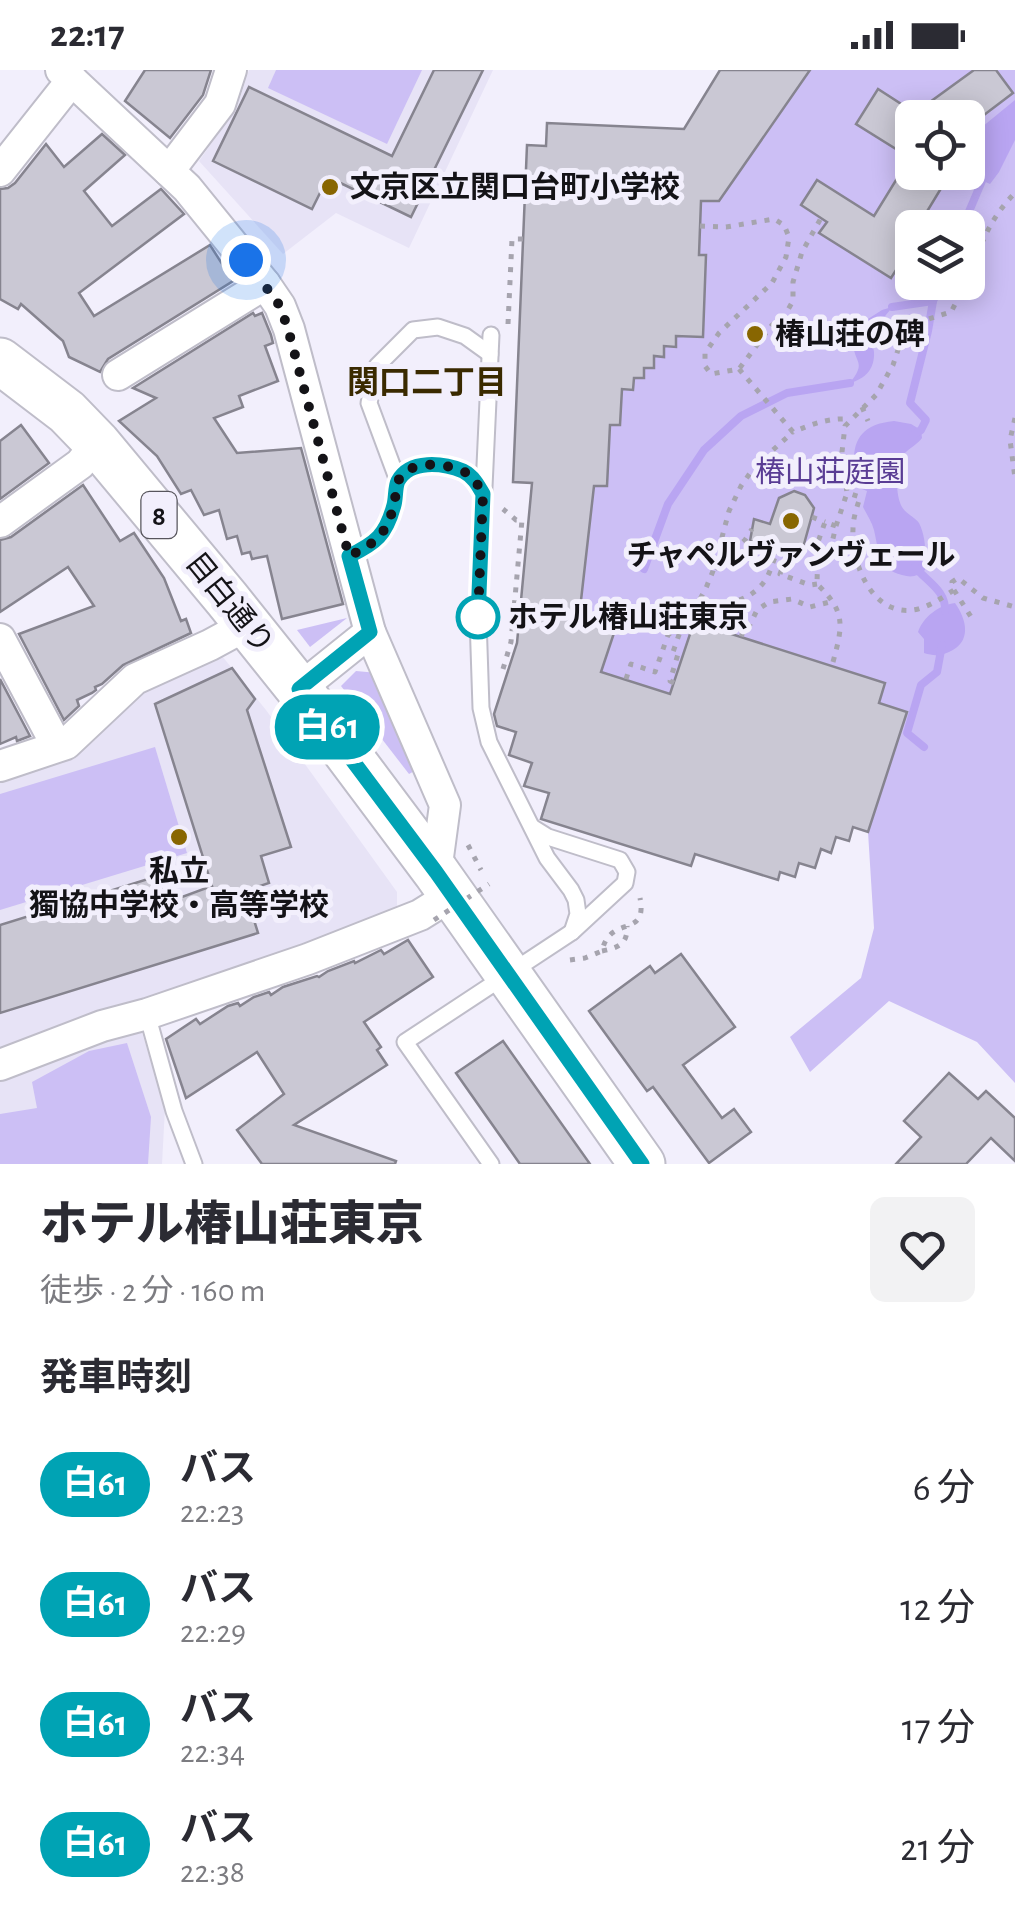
<!DOCTYPE html>
<html lang="ja">
<head>
<meta charset="utf-8">
<style>
  body { margin:0; font-family:"Alegreya Sans","Noto Sans JP",sans-serif; background:#f2f2f3; color:#2b2b33; height:100vh; display:flex; flex-direction:column; font-size:38px; white-space:nowrap }
  * { box-sizing:border-box; margin:0 }
  p { font-size:32px; color:#7c7c81 }
  .icon { flex:none; width:55px; height:55px; fill:none; stroke:currentColor; stroke-width:2; stroke-linecap:round; stroke-linejoin:round }
  .map { position:relative; height:1094px; overflow:hidden }
  .sheet { display:flex; flex-direction:column; background:#fff; flex:1 }
  .sheet>* { flex:none }
  .badge { padding:0 20px; border-radius:32px; font-size:35px; line-height:65px }
  .controls { position:absolute; left:895px; top:30px; display:grid; gap:20px }
  .controls a { display:grid; place-items:center; width:90px; height:90px; border-radius:15px; background:#fff; box-shadow:0 5px 25px #0003; font-size:50px }
  .you { position:absolute; width:50px; height:50px; margin:-25px; border:8px solid #fff; border-radius:50%; background:#1a73e8; box-shadow:0 0 0 15px #1a73e833 }
  .map>.badge { position:absolute; translate:-50% -50%; box-shadow:0 0 0 5px #fff }
  h2 { padding:0 40px; font-size:38px; line-height:90px }
  .round { display:grid; place-items:center; flex:none; width:105px; height:105px; border-radius:15px; background:#f2f2f3 }
  .overview { display:flex; align-items:center; justify-content:space-between; height:170px; padding:0 40px }
  h1 { font-size:48px; font-weight:800; line-height:75px }
  ul { padding:0; list-style:none }
  li { display:flex; align-items:center; gap:30px; height:120px; padding:0 40px }
  li div { flex:1 }
  li b { display:block; font-size:38px }
  li em { font-style:normal }
  li .badge { min-width:110px; font-weight:700; text-align:center }
  .status { display:flex; justify-content:space-between; align-items:center; height:70px; padding:0 50px; background:#fff; direction:ltr }
  .status svg { height:28px; fill:currentColor }
  .map>svg:first-child { display:block }
  .built { fill:#e7e3f6 }
  .green { fill:#ccbff5; fill-rule:evenodd }
  .water { fill:#b9a5f2 }
  .lines { fill:none; stroke-linecap:round; stroke-linejoin:round }
  .stream { stroke:#b9a5f2; stroke-width:8 }
  .building { fill:#cac8d4; stroke:#86848f; stroke-width:2.5 }
  .service-casing { stroke:#bfbdc9; stroke-width:19 }
  .minor-casing { stroke:#bfbdc9; stroke-width:34 }
  .primary-casing { stroke:#bfbdc9; stroke-width:49 }
  .path { stroke:#a6a4ae; stroke-width:5; stroke-dasharray:5 8; stroke-linecap:butt }
  .service { stroke:#fff; stroke-width:15 }
  .minor { stroke:#fff; stroke-width:30 }
  .primary { stroke:#fff; stroke-width:45 }
  .path-bridge { stroke:#a6a4ae; stroke-width:5; stroke-dasharray:5 8; stroke-linecap:butt }
  .line-casing { stroke:#fff; stroke-width:22 }
  .line { stroke:#00a3b4; stroke-width:15 }
  .walk { stroke:#141317; stroke-width:10; stroke-dasharray:0 18 }
  .poi-dot { fill:#886601; stroke:#f2effc; stroke-width:4 }
  .stop-dot { fill:#fff; stroke:#00a3b4; stroke-width:5 }
  .labels { text-anchor:middle; stroke-width:10; stroke-linejoin:round; paint-order:stroke }
  .shield { fill:#f2effc; stroke:#57555c; stroke-width:2.5 }
  .shield-label { font-size:28px; font-weight:bold; fill:#141317 }
  .poi-label { font-size:30px; font-weight:bold; fill:#141317; stroke:#f2effc; text-anchor:start }
  .park-label { font-size:30px; fill:#593c94; stroke:#f2effc }
  .street-label { font-size:30px; fill:#141317; stroke:#f2effc }
  .stop-label { font-size:30px; font-weight:bold; fill:#141317; stroke:#f2effc; text-anchor:start }
  .neighbourhood-label { font-size:32px; font-weight:bold; fill:#3a2a00; stroke:#f2effc }
</style>
</head>
<body>
<div class="status"><b>22:17</b><svg viewBox="0 0 49 12"><path d="M0 12V9h3v3zM5 12V6h3v6zM10 12V3h3v9zM15 12V0h3v12zM26 1h20v11H26zM47 4h2v5h-2z"/></svg></div>
<div class="map">
<svg width="1015" height="1094" viewBox="0 0 1015 1094">
  <rect width="100%" height="100%" fill="#f2effc"/>
  <g class="built">
    <polygon points="249,0 493,0 409,178 336,143 283,184 199,91 237,37"/>
    <polygon points="222,586 266,640 397,822 397,839 291,882 0,986 0,711 74,689 135,623"/>
    <polygon points="140,956 165,1038 162,1094 0,1094 0,1011 92,967"/>
  </g>
  <g class="green">
    <polygon points="276,0 422,0 387,74 268,18"/>
    <path d="M810 0H1015V1013L977 972 889 931 810 1002 790 967 861 908 874 858 868 762 907 642 879 633 885 613 694 552 670 624 601 602 615 560 579 548 594 416H607L610 355 622 319H633L634 308H643L644 298H654V286H664V276L676 266 703 267 706 186 699 185 701 131H719ZM912 48H968V102H912ZM912 158H968V212H912Z"/>
    <polygon points="347,548 310,577 297,560"/>
    <polygon points="356,601 378,603 420,698 409,704 341,616"/>
    <polygon points="155,677 187,783 0,840 0,724"/>
    <polygon points="127,973 151,1047 148,1094 0,1094 0,1044 37,1038 32,1012 89,981"/>
  </g>
  <g class="water">
    <polygon points="1015,30 1015,70 999,102 990,114 974,107 981,98 978,83 982,57"/>
    <path d="M892 237C886 246 876 255 873 265 870 277 873 270 874 282 875 299 865 309 850 313 866 292 856 295 853 275 852 271 854 262 854 258L882 240Z"/>
    <path d="M894 351 911 354 921 360 922 368C917 375 909 378 904 384 895 395 895 425 902 437 906 444 915 447 919 453 926 466 926 486 925 500 918 506 912 508 902 505 878 499 879 481 874 460 872 452 867 445 863 437L867 421 857 417C850 381 852 355 894 351Z"/>
    <path d="M955 533C967 550 972 572 949 582 939 586 934 586 924 583V569L918 562C923 547 939 535 955 533Z"/>
  </g>
  <g class="lines">
    <g class="stream">
      <polyline points="965,102 974,107"/>
      <polyline points="962,158 982,111"/>
      <polyline points="892,237 933,231"/>
      <polyline points="913,365 921,360 926,350 910,333 928,261 933,231 943,212"/>
      <path d="M915 497C927 512 946 520 945 541"/>
      <polyline points="644,499 668,434 704,380 741,346 787,323 850,313"/>
      <polyline points="924,677 907,663 921,615 937,602 942,575"/>
    </g>
  </g>
  <g class="building">
    <polygon points="145,0 211,0 203,25 170,68 125,31"/>
    <polygon points="434,0 483,0 411,147 328,107 312,139 213,91 249,17 392,86"/>
    <polygon points="720,0 810,0 719,131 701,131 699,185 706,185 703,267 676,266 676,277 664,276 664,287 654,286 654,298 644,298 644,308 634,308 633,320 622,319 620,355 610,355 607,416 594,416 579,548 615,560 601,602 670,624 694,552 885,613 879,633 907,642 868,762 853,757 849,771 836,767 831,783 821,779 815,798 799,793 795,807 780,802 778,810 695,784 691,796 541,749 549,723 524,716 532,693 509,685 516,662 497,656 494,644 517,573 532,413 513,412 527,75 546,76 547,53 684,59"/>
    <polygon points="974,0 996,0 1013,23 980,48 912,48 912,89 856,54 878,19 912,41 912,45"/>
    <polygon points="102,64 125,85 84,121 112,156 161,119 184,144 79,223 94,246 210,175 233,211 108,289 100,302 69,287 63,271 21,234 18,239 0,229 0,119 8,118 15,113 46,74 64,97"/>
    <polygon points="901,102 951,102 917,158 912,158 912,175 891,208 819,163 827,152 801,135 817,110 874,146"/>
    <polygon points="253,243 255,246 262,243 271,265 273,273 265,276 278,311 239,326 243,337 214,348 237,383 301,378 343,534 282,549 267,486 252,489 250,482 242,484 237,466 227,469 219,440 204,445 191,420 181,424 157,386 119,351 156,328 133,318"/>
    <polygon points="21,355 49,393 0,429 0,371"/>
    <polygon points="83,415 120,471 134,463 164,508 181,551 186,549 191,563 123,595 102,614 95,617 96,620 92,623 77,630 79,636 64,650 19,564 94,536 68,497 0,542 0,470 11,467"/>
    <polygon points="794,421 805,425 814,438 801,485 750,471 754,449 770,454 779,428"/>
    <polygon points="232,598 255,629 247,640 291,777 261,786 269,813 245,821 258,863 0,943 0,855 164,804 174,830 212,816 155,634"/>
    <polygon points="0,609 30,666 17,671 16,667 0,674"/>
    <polygon points="408,870 433,907 364,952 381,977 377,980 387,995 294,1055 396,1091 395,1094 262,1094 237,1060 284,1024 257,982 186,1028 166,969 196,949 200,954 228,936 238,933 240,936 254,927 269,922 271,925 283,917 317,906 319,907 328,901 354,891 355,893 381,880 384,884"/>
    <polygon points="681,884 735,957 683,995 722,1048 734,1039 751,1062 709,1093 653,1017 647,1021 589,941 650,896 655,903"/>
    <polygon points="503,971 590,1094 520,1094 456,1003"/>
    <polygon points="949,1003 978,1029 986,1021 1015,1048 1015,1091 991,1068 966,1094 896,1094 921,1067 904,1051"/>
  </g>
  <g class="lines">
    <g class="service-casing">
      <g id="service">
        <polyline points="491,265 478,548 481,638 489,672 547,788 571,820 576,830 578,844 572,862"/>
        <polyline points="398,411 369,333 377,296 413,260 438,257 465,266 490,284"/>
        <path d="M349 485C376 473 386 464 394 435 395 428 395 417 398 411 411 386 459 392 475 411 477 412 482 422 483 424"/>
        <polyline points="147,944 174,1041 194,1094"/>
        <polyline points="491,1094 405,972 572,862 625,813 627,802 620,790 548,767 532,757"/>
      </g>
    </g>
    <g class="minor-casing">
      <g id="minor">
        <polyline points="61,0 187,118 265,214 280,236 289,259 370,562 299,619"/>
        <polyline points="0,101 72,10"/>
        <polyline points="169,101 220,34 231,0"/>
        <polyline points="118,305 265,214"/>
        <polyline points="0,452 80,394 97,373"/>
        <polyline points="370,562 445,735 436,802"/>
        <polyline points="0,569 57,676"/>
        <polyline points="0,696 66,674 135,609 210,575 247,555"/>
        <polyline points="0,995 102,956 147,944 308,889 420,845 452,825"/>
      </g>
    </g>
    <g class="primary-casing">
      <polyline id="primary" points="0,291 67,342 97,373 227,529 299,619 436,802 642,1094"/>
    </g>
    <g class="path">
      <polyline points="700,156 726,157 774,149 784,155 789,167 786,187 772,213 719,263 705,283 705,296 711,304 739,299 772,255 783,248 793,231 793,212 802,182 821,148"/>
      <path d="M968 210C979 177 990 148 1015 123"/>
      <path d="M967 212 951 242 909 255 904 262 893 295 876 325 845 356 842 382 847 423 860 427C857 437 853 448 853 459 851 495 874 550 918 539 932 535 943 527 954 520L952 512 958 508 983 528 1015 537"/>
      <path d="M783 248V262L787 271C813 279 833 262 853 246L904 262"/>
      <polyline points="508,254 512,169 523,169"/>
      <path d="M739 299 793 362C813 354 827 348 849 349"/>
      <polyline points="862,337 868,351"/>
      <polyline points="1015,348 1010,370 1015,408"/>
      <polyline points="812,447 825,452"/>
      <polyline points="836,456 847,423"/>
      <polyline points="777,482 787,485 780,504 810,515 817,514"/>
      <polyline points="715,499 745,470 752,459"/>
      <polyline points="954,520 973,550"/>
      <path d="M701 529C725 537 751 532 766 509 771 501 774 488 778 479"/>
      <polyline points="695,538 723,545"/>
      <polyline points="690,548 745,565 757,540 769,532 792,529 810,537 834,531"/>
      <path d="M833 592C843 555 846 542 817 514L818 472 825 452 836 456 830 481 855 477"/>
      <polyline points="503,599 511,572 522,450 516,450 503,439"/>
      <polyline points="626,609 631,594 655,602 668,565 690,548 706,518 713,501 729,441 741,416 755,396 793,362"/>
      <polyline points="674,613 670,611 678,584 673,582 682,556"/>
      <polyline points="468,775 481,800"/>
      <path d="M602 881C618 878 628 874 627 856"/>
      <path d="M570 890 585 888 602 881C610 844 648 869 640 828"/>
    </g>
    <use href="#service" class="service"/>
    <use href="#minor" class="minor"/>
    <use href="#primary" class="primary"/>
    <polyline class="path-bridge" points="434,850 489,814"/>
  </g>
  <g class="lines">
    <g class="line-casing">
      <path id="line" d="M478 548 483 424C478 415 473 406 463 401 443 393 410 389 398 411 395 417 396 428 394 435 386 465 376 473 349 486L370 562 299 619 436 802 642 1094"/>
    </g>
    <use href="#line" class="line"/>
    <path class="walk" d="M246 190 280 236 288 259 349 486C376 473 386 465 394 435 396 428 395 417 398 411 410 389 443 393 463 401 473 406 478 415 483 424L478 547"/>
  </g>
  <g class="poi-dot">
    <circle cx="330" cy="117" r="10"/>
    <circle cx="755" cy="264" r="10"/>
    <circle cx="791" cy="451" r="10"/>
    <circle cx="179" cy="767" r="10"/>
  </g>
  <circle class="stop-dot" cx="478" cy="547" r="20"/>
  <g class="labels">
    <rect class="shield" x="141.5" y="422" width="35" height="46" rx="8"/>
    <g class="shield-label">
      <text x="159" y="455">8</text>
    </g>
    <g class="poi-label">
      <text x="350" y="127">文京区立関口台町小学校</text>
      <text x="775" y="274">椿山荘の碑</text>
      <text x="791" y="495" text-anchor="middle">チャペルヴァンヴェール</text>
      <text x="179" y="811" text-anchor="middle">私立<tspan x="179" dy="34">獨協中学校・高等学校</tspan></text>
    </g>
    <g class="park-label">
      <text x="830" y="412">椿山荘庭園</text>
    </g>
    <g class="street-label">
      <text transform="translate(230 533) rotate(51)" y="10">目白通り</text>
    </g>
    <g class="stop-label">
      <text x="508" y="557">ホテル椿山荘東京</text>
    </g>
    <g class="neighbourhood-label">
      <text x="427" y="323">関口二丁目</text>
    </g>
  </g>
</svg>
<div class="controls">
<a><svg class="icon" aria-label="locate" viewBox="0 0 24 24"><circle cx="12" cy="12" r="6"/><path d="M12 2v4M12 18v4M2 12h4M18 12h4"/></svg></a>
<a><svg class="icon" aria-label="layers" viewBox="0 0 24 24"><path d="M12 4l9 5-9 5-9-5zM3 14l9 5 9-5"/></svg></a>
</div>
<div class="you" style="left:246px;top:190px"></div>
<b class="badge" style="left:327px;top:657px;background:#00a3b4;color:#fff">白61</b>
</div>
<section class="sheet">
<div class="overview"><div><h1>ホテル椿山荘東京</h1><p>徒歩 · 2 分 · 160 m</p></div><a class="round"><svg class="icon" aria-label="heart" viewBox="0 0 24 24"><path d="M12 20l-8-8c-3-5 5-10 8-4 3-6 11-1 8 4z"/></svg></a></div>
<h2>発車時刻</h2>
<ul>
<li><span class="badge" style="background:#00a3b4;color:#fff">白61</span><div><b>バス</b><p>22:23</p></div><em>6 分</em></li>
<li><span class="badge" style="background:#00a3b4;color:#fff">白61</span><div><b>バス</b><p>22:29</p></div><em>12 分</em></li>
<li><span class="badge" style="background:#00a3b4;color:#fff">白61</span><div><b>バス</b><p>22:34</p></div><em>17 分</em></li>
<li><span class="badge" style="background:#00a3b4;color:#fff">白61</span><div><b>バス</b><p>22:38</p></div><em>21 分</em></li>
</ul>
</section>
</body>
</html>
